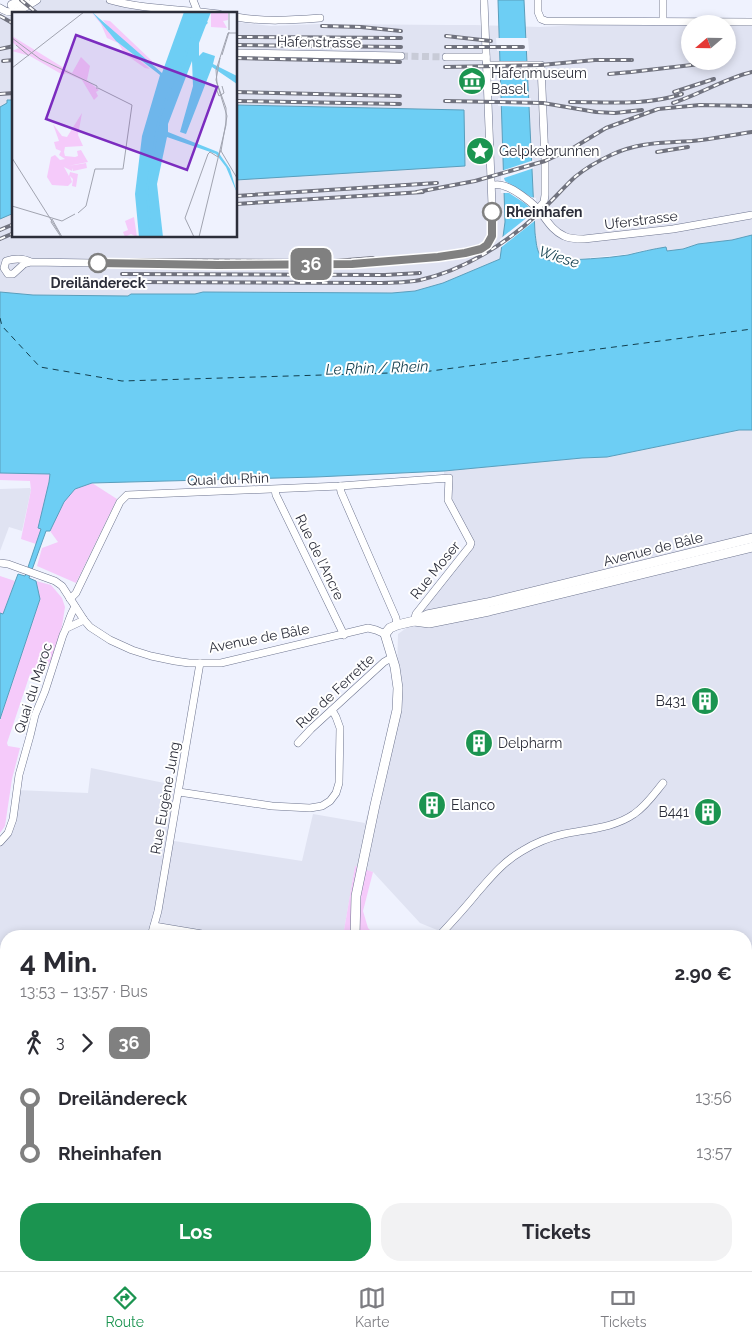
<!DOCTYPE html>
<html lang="de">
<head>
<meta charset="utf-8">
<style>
  body { margin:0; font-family:Raleway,sans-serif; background:#f2f2f3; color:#2b2b33; height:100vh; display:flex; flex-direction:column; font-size:19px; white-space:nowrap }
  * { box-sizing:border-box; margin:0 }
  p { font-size:16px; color:#7c7c81 }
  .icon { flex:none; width:28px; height:28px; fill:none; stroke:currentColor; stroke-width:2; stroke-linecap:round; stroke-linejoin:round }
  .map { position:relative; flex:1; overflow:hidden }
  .side { position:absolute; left:0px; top:930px; width:752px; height:341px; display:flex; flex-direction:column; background:#fff; border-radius:20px 20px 0 0; box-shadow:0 2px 8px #0003 }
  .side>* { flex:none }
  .badge { padding:0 10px; border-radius:8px; font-size:18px; line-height:32px }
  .needle { width:32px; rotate:250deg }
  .fabs { position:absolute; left:681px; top:15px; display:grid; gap:10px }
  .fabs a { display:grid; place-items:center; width:55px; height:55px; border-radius:50%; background:#fff; box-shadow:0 2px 8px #0003; font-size:25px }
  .map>.badge { position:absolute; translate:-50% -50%; box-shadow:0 0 0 2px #fff }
  .legs { display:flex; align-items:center; gap:8px; height:55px; padding:0 20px; font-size:16px }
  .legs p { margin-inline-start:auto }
  .headline { display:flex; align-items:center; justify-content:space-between; height:85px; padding:0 20px }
  h1 { font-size:28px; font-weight:700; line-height:38px }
  .primary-button { display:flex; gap:10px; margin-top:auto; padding:10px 20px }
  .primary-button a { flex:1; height:58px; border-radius:20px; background:#1b9450; color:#fff; font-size:20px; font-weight:700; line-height:58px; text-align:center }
  .primary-button a+a { background:#f2f2f3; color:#2b2b33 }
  ul { padding:0 20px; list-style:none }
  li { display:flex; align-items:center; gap:18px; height:55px; font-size:19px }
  li i { display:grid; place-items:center; width:8px; height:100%; margin:0 6px; background:currentColor }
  li i::after { content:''; width:12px; height:12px; margin:-6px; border:4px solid; border-radius:50%; background:#fff }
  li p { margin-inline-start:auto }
  li:first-child i { background:linear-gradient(#0000 50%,currentColor 0) }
  li:last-child i { background:linear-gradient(currentColor 50%,#0000 0) }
  .dock { display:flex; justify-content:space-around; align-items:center; height:70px; border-top:1px solid #e1e1e2; background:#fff; font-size:14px; color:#7c7c81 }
  .dock a { display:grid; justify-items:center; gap:2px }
  .dock .current { color:#1b9450 }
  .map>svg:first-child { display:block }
  .built { fill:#e0e3f2 }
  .green { fill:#f5cafa }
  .water { fill:#6dcef4; stroke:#5a9ebc }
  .pier { fill:#eff2fe }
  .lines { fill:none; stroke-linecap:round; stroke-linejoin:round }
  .ferry { stroke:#133f4e; stroke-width:1; stroke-dasharray:6 5; stroke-linecap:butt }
  .minor-tunnel { stroke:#c8cbd7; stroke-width:7; stroke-dasharray:7 3.5; stroke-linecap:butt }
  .minor-casing { stroke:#6e758f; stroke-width:8 }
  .major-casing { stroke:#6e758f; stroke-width:10 }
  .minor { stroke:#fff; stroke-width:7 }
  .major { stroke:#fff; stroke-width:9 }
  .rail-casing { stroke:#70727e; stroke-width:4 }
  .rail { stroke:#fff; stroke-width:2; stroke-dasharray:5.5; stroke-linecap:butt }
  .line-1-casing { stroke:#fff; stroke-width:11 }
  .line-1 { stroke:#808080; stroke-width:8 }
  .stop-1-dot { fill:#fff; stroke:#808080; stroke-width:2.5 }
  .labels { text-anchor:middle; stroke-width:4; stroke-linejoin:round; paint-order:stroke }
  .street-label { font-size:14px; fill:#2c2e3a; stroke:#fff }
  .poi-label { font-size:14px; fill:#2c2e3a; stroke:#fff; text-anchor:start }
  .stop-label { font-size:14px; font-weight:bold; fill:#2c2e3a; stroke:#fff; text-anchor:start }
  .water-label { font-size:15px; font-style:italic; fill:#133f4e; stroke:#fff }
  .inset-river { fill:none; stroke:#6dcef4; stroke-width:2.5 }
  .inset-road { fill:none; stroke:#a1a4b0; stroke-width:1 }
  .view { fill:#7b2cbf; fill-opacity:0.15; stroke:#7b2cbf; stroke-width:2.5 }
  .inset-edge { fill:none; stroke:#2c2e3a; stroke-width:2.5 }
</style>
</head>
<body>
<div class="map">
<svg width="752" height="1271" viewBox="0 0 752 1271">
  <rect width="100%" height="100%" fill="#eff2fe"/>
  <g class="built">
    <polygon points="42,0 103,0 131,8 148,11 197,14 20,14"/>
    <polygon points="0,14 10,17 14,16 14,236 236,236 236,22 271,26 319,24 449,25 475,25 540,27 581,25 690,25 690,61 728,61 728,25 752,25 752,235 732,240 698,244 683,249 667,251 666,248 645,250 628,254 554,261 500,259 443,283 415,291 392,293 203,292 195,294 131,294 128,296 33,295 0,293"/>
    <polygon points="739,430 752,430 752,982 746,983 746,936 452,936 420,923 373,872 355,867 343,936 6,936 6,1128 0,1126 0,841 7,830 16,790 88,793 91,768 174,785 168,840 302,861 313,814 365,823 396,710 398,634 412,624 469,545 445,500 444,471 582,458 607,457"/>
    <polygon points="30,488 31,490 22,531 9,527 0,551 0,489"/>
    <polygon points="746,1249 752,1252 752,1268 744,1265 740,1271 560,1271 555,1265 746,1265"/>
  </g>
  <g class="green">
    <polygon points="0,473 50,474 42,529 36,544 21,539 31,490 30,481 0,480"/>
    <polygon points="92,483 117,499 76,583 37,566 42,548 58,542 50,531 64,502 75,489"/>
    <polygon points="0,576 15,581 3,614 0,613"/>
    <polygon points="36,581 51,585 62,598 65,607 62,626 52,658 48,666 30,674 7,743 8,746 20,748 12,779 5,826 0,833 0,720 40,599"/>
    <polygon points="355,866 373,872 363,911 368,928 376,936 343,936"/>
  </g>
  <g class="water">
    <path d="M498 0H524L535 233C537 247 536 260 554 261 578 259 603 259 628 255 640 252 653 249 666 247L667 251 683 249 698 244 732 240 752 235V430H739L607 457 582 458 444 471 316 477 92 483 75 489 64 502 50 531H46L29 578 36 581 40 599 0 719V613L3 614 18 574 25 576 41 529 38 528 49 482 50 474 0 473V292L33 295 128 296 131 294H195L203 292 392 293 415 291 443 283 500 259 505 222Z"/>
    <polygon points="7,100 14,100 14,213 0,219 0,107 7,103"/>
    <polygon points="236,105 464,110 465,166 236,180"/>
  </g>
  <g class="pier">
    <polygon points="496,38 528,38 529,51 497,51"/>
    <polygon points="498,98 531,98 531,107 498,106"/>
    <polygon points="534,160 534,168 504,178 505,181 531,197 536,198 536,207 534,212 537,215 537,219 499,249 500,239 534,212 526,204 509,193 501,193 501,171"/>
  </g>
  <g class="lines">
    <polyline class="ferry" points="0,318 2,326 40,367 122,381 423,372 752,329"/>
    <polyline class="minor-tunnel" points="401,56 446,57"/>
    <g class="minor-casing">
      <g id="minor">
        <path d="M110 0C145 10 184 9 219 14"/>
        <polyline points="193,0 197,10"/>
        <polyline points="538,0 538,12 541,19 546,21 752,22"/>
        <path d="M0 8C13 18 25 7 37 0"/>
        <path d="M236 17C264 22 292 20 320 18"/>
        <polyline points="663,21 663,0"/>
        <polyline points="236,53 401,56"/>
        <polyline points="446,57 486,57"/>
        <polyline points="486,65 541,65 545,161 545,195 544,202 538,209"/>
        <path d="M492 185C496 185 500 184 504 186 513 188 530 201 537 208 546 218 551 230 564 236 570 239 577 239 584 239L673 229 752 215"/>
        <path d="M31 262 24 264 13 274H8L4 268 6 261C15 258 23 258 31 262L217 265 352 264 438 257 465 253 481 249 487 245 492 237 493 231 484 0"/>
        <polyline points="340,486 341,492 396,618 397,625"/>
        <polyline points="275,490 276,495 344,635"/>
        <polyline points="0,563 8,564 55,581 62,586 84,620 90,627 110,640 132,650 151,656 175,661 189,663 221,663 368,628 376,630 385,634"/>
        <polyline points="70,599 76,593 120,502 127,495 340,486 449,478 448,500 471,543 470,546 416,614 414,621"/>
        <polyline points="67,628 84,620"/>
        <polyline points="298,743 311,729 384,662 391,658"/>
        <polyline points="179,792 272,806 310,808 322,806 330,801 336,793 339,783 340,728 336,717 332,710"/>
        <path d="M0 842 8 833 13 819 19 775 30 736 35 715 45 691 63 635C68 626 69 616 75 607"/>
        <polyline points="154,926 214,936"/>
        <polyline points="151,936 158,911 200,663"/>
        <path d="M439 936C452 922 465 908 477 893 491 877 503 862 522 851 535 843 550 837 564 834 588 829 614 828 634 814 646 806 654 794 663 783"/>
        <polyline points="0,1228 6,1218"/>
        <polyline points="158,1265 168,1271"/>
        <polyline points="394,1265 420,1271"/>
        <polyline points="46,1271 48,1265"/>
        <polyline points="116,1271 119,1265"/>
        <polyline points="231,1271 231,1265"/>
        <polyline points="284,1271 295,1265"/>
      </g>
    </g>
    <g class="major-casing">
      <g id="major">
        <polyline points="12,5 25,0"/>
        <polyline points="414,621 429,623 489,611 752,547"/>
        <polyline points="355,936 356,896 375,805 397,710 398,688 395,667 385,634 390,628 397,625 414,621 427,615 487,603 752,538"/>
        <polyline points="299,1265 302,1271"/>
        <polyline points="327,1271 331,1265"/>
      </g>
    </g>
    <use href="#minor" class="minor"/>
    <use href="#major" class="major"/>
    <g class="rail-casing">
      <g id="rail">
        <polyline points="21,0 38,14"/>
        <polyline points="0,16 14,24"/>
        <polyline points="322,26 361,27 401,31"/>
        <polyline points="446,36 491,41"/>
        <polyline points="236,37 401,38"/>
        <polyline points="236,45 401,47"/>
        <polyline points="446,47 523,47"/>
        <polyline points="0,49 14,46"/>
        <polyline points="236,58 400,62"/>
        <polyline points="3,61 14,60"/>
        <polyline points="445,67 541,65 595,60 632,60"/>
        <polyline points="609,74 631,72 709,63"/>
        <polyline points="236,92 400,96"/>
        <polyline points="674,92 714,79"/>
        <polyline points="0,94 14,93"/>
        <polyline points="236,101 400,104"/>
        <polyline points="445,101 543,103 596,112 615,113 642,110"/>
        <path d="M570 102C607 102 646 106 682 94"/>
        <path d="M673 103C700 94 724 79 752 72"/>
        <polyline points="657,152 688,147"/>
        <polyline points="417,192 475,181 545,161 573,148 606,128 658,109 700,105 752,106"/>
        <polyline points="236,196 437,183"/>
        <polyline points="236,204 423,192"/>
        <polyline points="0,230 14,224"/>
        <polyline points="0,239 14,233"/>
        <polyline points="109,260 335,261 373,258"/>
        <polyline points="122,274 385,275 420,273"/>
        <path d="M124 282 375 283C390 283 405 283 420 280 465 270 507 243 540 212 552 201 563 188 575 177 586 168 598 161 611 155 639 142 662 143 692 141 712 139 732 135 752 132"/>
        <polyline points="0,1141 6,1142"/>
        <polyline points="746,1255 752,1257"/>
      </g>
    </g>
    <use href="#rail" class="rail"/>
  </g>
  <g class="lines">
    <g class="line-1-casing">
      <polyline id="line-1" points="98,263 218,265 352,264 438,257 465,253 481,249 487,245 492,236 492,212"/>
    </g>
    <use href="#line-1" class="line-1"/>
  </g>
  <defs>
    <g id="museum-disc" transform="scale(1.4375)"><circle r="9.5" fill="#1b9450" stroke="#fff"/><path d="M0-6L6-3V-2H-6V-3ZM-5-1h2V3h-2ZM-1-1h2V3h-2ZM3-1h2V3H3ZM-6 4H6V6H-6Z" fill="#fff"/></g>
    <g id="sight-disc" transform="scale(1.4375)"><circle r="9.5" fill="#1b9450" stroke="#fff"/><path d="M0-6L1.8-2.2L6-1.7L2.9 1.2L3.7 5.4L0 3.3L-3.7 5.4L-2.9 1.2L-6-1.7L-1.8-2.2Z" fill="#fff"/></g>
    <g id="building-disc" transform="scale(1.4375)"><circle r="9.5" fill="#1b9450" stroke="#fff"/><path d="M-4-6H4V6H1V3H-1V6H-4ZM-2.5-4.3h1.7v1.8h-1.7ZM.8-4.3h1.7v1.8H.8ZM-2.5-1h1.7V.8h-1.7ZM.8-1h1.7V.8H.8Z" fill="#fff"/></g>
  </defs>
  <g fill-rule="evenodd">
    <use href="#museum-disc" x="472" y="81"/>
    <use href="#sight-disc" x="480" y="151"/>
    <use href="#building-disc" x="705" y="701"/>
    <use href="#building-disc" x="479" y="743"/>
    <use href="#building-disc" x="432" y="805"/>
    <use href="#building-disc" x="708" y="812"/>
  </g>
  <g class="stop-1-dot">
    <circle cx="492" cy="212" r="9"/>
    <circle cx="98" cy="263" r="9"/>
  </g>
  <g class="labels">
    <g class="street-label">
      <text transform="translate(319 42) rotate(1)" y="5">Hafenstrasse</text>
      <text transform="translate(641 220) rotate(-7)" y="5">Uferstrasse</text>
      <text transform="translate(228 479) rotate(-2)" y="5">Quai du Rhin</text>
      <text transform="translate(653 549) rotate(-14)" y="5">Avenue de Bâle</text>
      <text transform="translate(320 557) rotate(64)" y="5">Rue de l'Ancre</text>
      <text transform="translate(435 570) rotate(-51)" y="5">Rue Moser</text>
      <text transform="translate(259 638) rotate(-11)" y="5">Avenue de Bâle</text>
      <text transform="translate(33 688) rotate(-72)" y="5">Quai du Maroc</text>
      <text transform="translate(335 691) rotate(-43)" y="5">Rue de Ferrette</text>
      <text transform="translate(165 798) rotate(-80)" y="5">Rue Eugène Jung</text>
    </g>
    <g class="poi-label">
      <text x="491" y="78">Hafenmuseum<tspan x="491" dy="16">Basel</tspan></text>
      <text x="499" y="156">Gelpkebrunnen</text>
      <text x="686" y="706" text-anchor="end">B431</text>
      <text x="498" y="748">Delpharm</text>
      <text x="451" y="810">Elanco</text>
      <text x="689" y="817" text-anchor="end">B441</text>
    </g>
    <g class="stop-label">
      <text x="506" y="217">Rheinhafen</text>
      <text x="98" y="288" text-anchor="middle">Dreiländereck</text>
    </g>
    <g class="water-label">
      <text transform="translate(559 257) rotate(18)" y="5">Wiese</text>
      <text transform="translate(377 368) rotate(-2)" y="5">Le Rhin / Rhein</text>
    </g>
  </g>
  <g transform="translate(12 12)">
    <rect width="225" height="225" fill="#eff2fe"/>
    <path d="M79 0 91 12 104 28 138 57 133 56 113 42 106 31 95 26 89 12ZM199 0H216V8L211 9 215 16 199 15ZM91 8 98 9 140 49V53L102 23ZM0 24 60 61 69 45 78 54 75 68 87 78 84 80 86 84 82 88 70 68 54 61 51 63 18 44 0 39 7 36 0 30ZM70 101 66 123 71 134 53 135 52 140 53 144 63 145 66 144 65 139 69 138 76 150 56 154 74 151 75 156 61 159 60 156V159L52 155 57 164 58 160 66 162 64 175 60 174 61 167 58 164 60 170 56 174 40 173 35 165 39 145 43 143 48 148 53 147 47 143 49 139 44 137 42 130 47 129 41 112 50 124 55 125ZM122 205 125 225 119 222 113 225 111 220 116 218 113 209Z" fill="#f5cafa"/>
    <path d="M80 0 150 61 172 0H199L187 31V44L191 40 203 44 201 52 225 64V72L200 55 174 122 168 120 181 74 180 49 156 112V120L206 140 218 157 225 181 214 155 204 142 155 125 145 172 151 225H127L123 182 130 124 148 63 104 29Z" fill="#6dcef4"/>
    <path class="inset-river" d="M139 225 135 177 147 107 163 64 173 62 170 52 181 23 194 11 174 0"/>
    <path class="inset-road" d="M217 18V0M0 26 28 47 85 74V77M4 33 17 44M210 43 217 20M208 46 204 68 215 104 209 139 225 166M0 56 72 0M86 76 120 93 111 157M204 76 207 84 212 81 210 74M196 142 198 140 206 145 209 138M0 146 48 222M0 194 50 209 63 202M66 201 74 194 83 157H111M49 225 39 210 40 207 50 225M182 225 173 206 196 142M187 225 214 113V96L205 71 204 58 216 21H225"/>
    <path class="view" d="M64 23 205 75 175 158 34 107Z"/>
    <rect width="225" height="225" class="inset-edge"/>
  </g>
</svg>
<div class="fabs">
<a><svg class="needle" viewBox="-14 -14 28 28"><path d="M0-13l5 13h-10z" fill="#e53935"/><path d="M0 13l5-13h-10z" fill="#7c7c81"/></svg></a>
</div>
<b class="badge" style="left:311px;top:264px;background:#808080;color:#fff">36</b>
<section class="side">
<div class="headline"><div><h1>4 Min.</h1><p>13:53 – 13:57 · Bus</p></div><b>2.90 €</b></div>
<div class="legs"><svg class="icon" aria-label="walk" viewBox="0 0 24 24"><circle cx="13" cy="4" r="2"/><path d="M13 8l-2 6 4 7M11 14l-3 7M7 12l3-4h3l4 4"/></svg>3<svg class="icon" aria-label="forward" viewBox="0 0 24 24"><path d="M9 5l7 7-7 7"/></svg><b class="badge" style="background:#808080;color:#fff">36</b></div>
<ul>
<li><i style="color:#808080"></i><b>Dreiländereck</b><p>13:56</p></li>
<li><i style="color:#808080"></i><b>Rheinhafen</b><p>13:57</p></li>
</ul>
<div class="primary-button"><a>Los</a><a>Tickets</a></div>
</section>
</div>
<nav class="dock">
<a class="current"><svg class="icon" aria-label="directions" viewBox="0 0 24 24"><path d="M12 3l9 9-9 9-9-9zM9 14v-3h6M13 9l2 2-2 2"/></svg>Route</a>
<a><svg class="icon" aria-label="map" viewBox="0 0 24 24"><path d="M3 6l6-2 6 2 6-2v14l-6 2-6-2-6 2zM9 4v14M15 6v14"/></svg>Karte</a>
<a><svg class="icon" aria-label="tickets" viewBox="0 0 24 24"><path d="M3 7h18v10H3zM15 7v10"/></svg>Tickets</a>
</nav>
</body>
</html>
